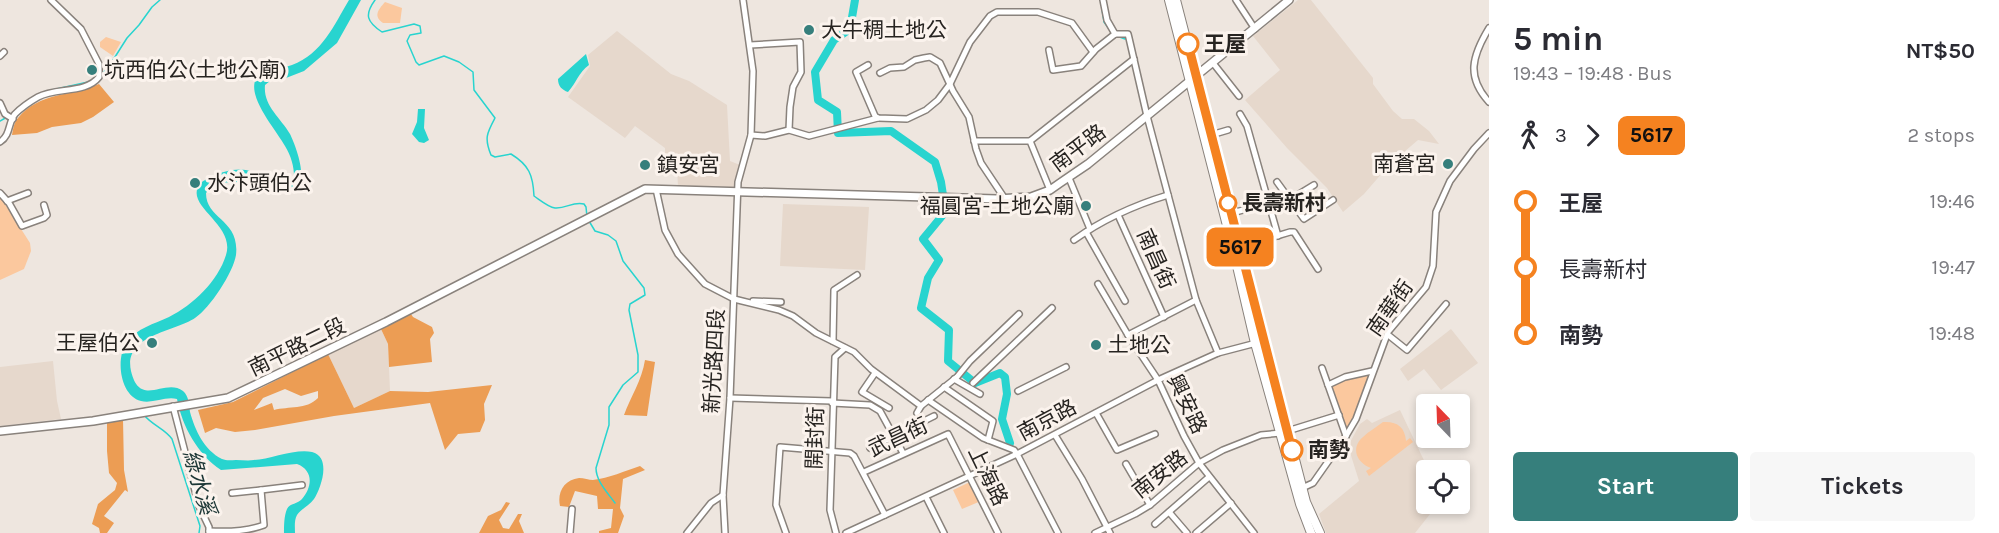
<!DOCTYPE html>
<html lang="en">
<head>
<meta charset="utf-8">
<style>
  body { margin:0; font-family:Karla,"Noto Sans TC",sans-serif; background:#f7f7f7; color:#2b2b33; height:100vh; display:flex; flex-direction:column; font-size:22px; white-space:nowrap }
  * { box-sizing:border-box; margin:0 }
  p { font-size:20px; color:#7c7c81 }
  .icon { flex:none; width:33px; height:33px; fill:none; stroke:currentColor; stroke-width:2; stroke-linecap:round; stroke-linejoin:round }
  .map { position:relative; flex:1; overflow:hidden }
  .details { display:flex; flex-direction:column; background:#fff; width:510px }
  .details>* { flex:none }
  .badge { padding:0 12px; border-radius:9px; font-size:21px; line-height:39px }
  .needle { width:39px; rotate:337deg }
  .tools { position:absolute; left:1416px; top:394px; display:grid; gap:12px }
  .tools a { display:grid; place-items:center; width:54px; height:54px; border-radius:6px; background:#fff; box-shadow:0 3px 9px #0003; font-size:30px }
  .map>.badge { position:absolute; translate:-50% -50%; box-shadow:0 0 0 3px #fff }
  .legs { display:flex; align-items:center; gap:9px; height:66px; padding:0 24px; font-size:20px }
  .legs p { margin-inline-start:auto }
  .headline { display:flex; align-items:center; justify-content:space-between; height:102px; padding:0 24px }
  h1 { font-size:33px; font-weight:700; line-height:45px }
  .action { display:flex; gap:12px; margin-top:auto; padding:12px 24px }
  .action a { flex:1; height:69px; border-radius:6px; background:#367f7c; color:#fff; font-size:24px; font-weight:700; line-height:69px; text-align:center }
  .action a+a { background:#f7f7f7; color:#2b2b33 }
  ul { padding:0 24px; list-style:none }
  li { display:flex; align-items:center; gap:21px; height:66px; font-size:22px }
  li i { display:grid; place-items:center; width:9px; height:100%; margin:0 8px; background:currentColor }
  li i::after { content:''; width:15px; height:15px; margin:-8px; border:4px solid; border-radius:50%; background:#fff }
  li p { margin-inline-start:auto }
  li:first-child i { background:linear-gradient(#0000 50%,currentColor 0) }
  li:last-child i { background:linear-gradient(currentColor 50%,#0000 0) }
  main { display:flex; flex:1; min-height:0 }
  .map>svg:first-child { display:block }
  .built { fill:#e6d8cc }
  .green { fill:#fbc89e }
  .forest { fill:#ec9d54; fill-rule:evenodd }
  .water { fill:#28d4cf }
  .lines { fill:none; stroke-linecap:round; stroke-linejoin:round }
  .stream { stroke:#28d4cf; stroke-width:1.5 }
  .river { stroke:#28d4cf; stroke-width:8 }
  .minor-casing { stroke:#89827c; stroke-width:8 }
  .tertiary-casing { stroke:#89827c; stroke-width:10 }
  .secondary-casing { stroke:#89827c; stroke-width:10 }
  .minor { stroke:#fff; stroke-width:5 }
  .tertiary { stroke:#fff; stroke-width:7 }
  .secondary { stroke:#fff; stroke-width:8 }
  .line-1-casing { stroke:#fff; stroke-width:14 }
  .line-1 { stroke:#f58220; stroke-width:9 }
  .poi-dot { fill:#367f7c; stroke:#fbf3ed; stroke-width:2 }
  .stop-1-dot { fill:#fff; stroke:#f58220; stroke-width:3 }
  .labels { text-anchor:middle; stroke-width:6; stroke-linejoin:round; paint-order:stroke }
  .poi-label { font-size:21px; fill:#272421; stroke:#fbf3ed; text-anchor:start }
  .stop-label { font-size:21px; font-weight:bold; fill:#272421; stroke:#fbf3ed; text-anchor:start }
  .street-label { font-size:21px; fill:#272421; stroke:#fbf3ed }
  .water-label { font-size:22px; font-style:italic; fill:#1d3736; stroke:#fbf3ed }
</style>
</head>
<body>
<main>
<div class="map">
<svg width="1489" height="533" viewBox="0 0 1489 533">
  <rect width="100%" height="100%" fill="#eee6df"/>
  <g class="built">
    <polygon points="1298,0 1311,0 1373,78 1373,84 1393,111 1402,119 1414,119 1429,131 1439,144 1418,140 1390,164 1364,194 1343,212 1327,188 1287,148 1245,100 1280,70 1253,36"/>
    <polygon points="617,31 671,74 689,81 727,105 730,161 740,165 734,188 678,186 677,169 665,167 665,148 635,126 625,138 568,97 590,66 588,55"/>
    <polygon points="783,204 869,207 865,270 780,266"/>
    <polygon points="381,329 388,344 390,391 354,408 328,354"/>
    <polygon points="1451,329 1478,363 1441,390 1424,369 1408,381 1400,369"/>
    <polygon points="53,361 57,401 61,419 0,426 0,367"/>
    <polygon points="1400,410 1429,471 1426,471 1426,504 1438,504 1415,533 1326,533 1319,514 1359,481 1348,446 1360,424 1367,419 1372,423"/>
  </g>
  <g class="green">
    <path d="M385 2 402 8 400 23H383C373 16 378 10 385 2Z"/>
    <polygon points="106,37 121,42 113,56 100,47 100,42"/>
    <polygon points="0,196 30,243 31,251 24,269 0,280"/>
    <polygon points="1372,371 1346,436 1328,385"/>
    <path d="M1383 422C1397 421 1405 427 1406 441L1410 438 1413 442 1369 476 1366 471 1371 468C1357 463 1350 448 1363 437 1369 431 1377 427 1383 422Z"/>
    <polygon points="972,481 981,501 962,509 953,490"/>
  </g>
  <g class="forest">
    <path d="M99 84 114 102 93 117 81 123 52 127 37 133 12 135C13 130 14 122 18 118 39 92 72 96 99 84Z"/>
    <polygon points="411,314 413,317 432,327 434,333 430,339 432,362 389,367 388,344 381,329"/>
    <path d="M328 354 354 408 390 391 428 392 492 385 484 404 485 420 480 432 458 434 445 450 430 403 334 416 255 430 235 432 216 428 205 433 198 410 233 402ZM285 389 301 396 318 391V398C306 410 289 406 274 410L272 403 254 410 263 398Z"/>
    <path d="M645 360 655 362 647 416 624 415C631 396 642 380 645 360Z"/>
    <polygon points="123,419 124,470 128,492 125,490 104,516 114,523 107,533 100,533 99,528 92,524 98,504 115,490 117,483 109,473 107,451 107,422"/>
    <path d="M640 466 645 470 623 479 620 508 624 516 618 533H599V531L611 528 613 509H598L597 496 575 491 569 507 560 506C557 492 564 480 579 478 584 478 589 480 593 480 609 478 625 471 640 466Z"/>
    <polygon points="506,502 510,503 499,520 503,528 509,529 518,514 522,514 519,521 524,533 479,533 488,516 501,510"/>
  </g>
  <g class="water">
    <path d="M349 0H361L337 43 304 71 286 78 270 81 265 85C263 106 280 117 290 134 295 144 306 173 299 184 296 189 289 191 283 193 258 190 228 170 206 193 206 220 240 219 236 255 233 273 210 308 195 318 174 332 123 335 131 371 140 409 165 377 183 391 189 396 189 405 190 412 195 430 204 450 222 459 227 461 231 460 236 460 242 460 248 461 254 460 270 459 297 448 312 452 332 457 321 488 314 499 309 506 301 509 297 515 294 520 295 528 295 533H284C284 526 284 516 287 509 290 503 298 504 302 499 313 486 313 470 297 464L221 470C198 455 182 426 177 399 165 396 153 404 141 401 120 396 115 358 127 342 137 328 154 324 169 317 193 305 218 281 226 255 236 224 183 206 200 184 202 181 207 179 211 177 221 172 235 168 246 170 262 173 278 185 294 177 294 166 291 156 285 146 275 127 228 77 274 68 280 67 287 67 292 65 322 54 334 25 349 0Z"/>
    <path d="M586 54 589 65C578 73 577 82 568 92 562 90 558 86 558 79Z"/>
    <polygon points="418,109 425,109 424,128 429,140 424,143 419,142 412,134 417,122"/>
  </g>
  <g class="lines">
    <g class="stream">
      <path d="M375 0C364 15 367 22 382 32L414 24 420 26 421 33 410 35 407 41 416 62 419 65 444 56 459 62 473 72 474 90 495 118C487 133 484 138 491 155L495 157 511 154C529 165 533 175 534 196 540 200 548 207 555 208 566 209 573 201 584 204L586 207 587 217"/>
      <polyline points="1102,9 1104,22 1113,34"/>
      <polyline points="1117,36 1125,39"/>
      <polyline points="102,74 108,68 127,38 139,25 152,7 160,0"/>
      <polyline points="43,92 88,82"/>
      <polyline points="0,121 7,117"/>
      <path d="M589 221 595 231 608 235 616 241 623 261 644 288 645 295 630 304 629 310 638 355V372L623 385 609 407V425L596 468C596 481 607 492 615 503"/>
      <path d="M144 415C152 425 165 429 172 439L200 526 199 533"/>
    </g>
    <polyline class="river" points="855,0 850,29 834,40 815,72 818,100 837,112 838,133 891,131 935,162 941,182 945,208 942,216 923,239 939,260 928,278 921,308 949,330 948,361 975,383 1000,373 1005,377 1007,394 1002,419 1010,443"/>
    <g class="minor-casing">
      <g id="minor">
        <polyline points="1103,0 1107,20 1115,34"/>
        <polyline points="1236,0 1255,29"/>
        <path d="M1489 28C1472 56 1466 77 1489 102"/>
        <polyline points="1115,34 1128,34 1129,38 1147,116 1196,300 1218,353"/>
        <polyline points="750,45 800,42 801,72 793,87 790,107 789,130"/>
        <polyline points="1049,50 1053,70 1081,66 1096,49 1115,34"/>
        <polyline points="0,56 4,52"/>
        <polyline points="1213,63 1239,96"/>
        <polyline points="868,65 856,72 875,116 878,118 907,119 926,110 938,100 950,84 970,42 990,16 997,12 1038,12 1072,23 1093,52"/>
        <polyline points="880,73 890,68 904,67 915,60 924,58 930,57 940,63 953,91 969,117 976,149 981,163 1005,199"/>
        <polyline points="0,103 5,114 13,119"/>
        <polyline points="1240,114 1247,126 1278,236"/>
        <polyline points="751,135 765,136 789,130 809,136 878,118"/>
        <polyline points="1211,135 1228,130"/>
        <polyline points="974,141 1030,141 1050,190"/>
        <polyline points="1030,141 1134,59"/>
        <path d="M0 142C11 135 8 122 15 114 21 108 31 101 38 97 56 87 86 94 99 77V64L81 29 51 0"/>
        <polyline points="1069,178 1090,229"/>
        <polyline points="1277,182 1304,219 1333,200"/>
        <polyline points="656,189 665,230 678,254 705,284 734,299 779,310 793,316 816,333 854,352 871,369 921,406"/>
        <polyline points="0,193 9,203 22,226 44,218 47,215 44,205"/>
        <polyline points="7,201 28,193"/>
        <polyline points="1228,214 1296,196 1314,185"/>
        <polyline points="1118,215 1164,317"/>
        <polyline points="1086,232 1125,301"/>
        <path d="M1074 240C1102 220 1135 205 1168 195"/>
        <polyline points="1240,247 1290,232 1294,232 1318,269"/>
        <polyline points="1098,284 1128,335 1158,380 1184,436 1199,463 1254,533"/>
        <polyline points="753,301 781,302"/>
        <polyline points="1387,334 1407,350 1446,304"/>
        <polyline points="1128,335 1196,300"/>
        <polyline points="833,341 834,290 857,275"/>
        <polyline points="1322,368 1346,436"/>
        <polyline points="875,373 862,392 889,408"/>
        <polyline points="954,379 980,394"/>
        <polyline points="973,383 1052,308"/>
        <polyline points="1328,385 1345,377 1372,371"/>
        <polyline points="944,387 993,421 988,440"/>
        <polyline points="1018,391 1066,367"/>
        <polyline points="730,398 832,401"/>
        <polyline points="928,400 983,438 1014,450 1017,454 1058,533"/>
        <polyline points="832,403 870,405 880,411 903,453"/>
        <polyline points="173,406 199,506 209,527 209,533"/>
        <polyline points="917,413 921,406 957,377 970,361 1019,314"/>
        <polyline points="1096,413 1117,450 1155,434"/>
        <polyline points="1055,435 1082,479 1110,533"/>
        <polyline points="870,448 934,416"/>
        <polyline points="1126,464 1150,505"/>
        <polyline points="864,472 948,434 998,533"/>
        <polyline points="1300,489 1313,483 1346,436 1356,419 1388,332 1426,287 1433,266 1436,212 1450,181 1474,149 1489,133"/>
        <polyline points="261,490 302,485"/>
        <polyline points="926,497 944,533"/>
        <polyline points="1169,512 1187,533"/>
        <polyline points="1155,524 1209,477"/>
        <path d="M209 531C227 532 248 531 264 525L261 490 232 493"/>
        <polyline points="570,533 572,509"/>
        <polyline points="687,533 711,503 723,495"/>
        <polyline points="725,533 723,495 730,398 738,182 751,135 753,71 743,0"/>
        <polyline points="786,533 776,505 780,447 850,453 854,456 885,515"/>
        <polyline points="836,533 830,510 835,357 845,348"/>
        <polyline points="846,533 1017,454 1158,380 1218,353 1264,341"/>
        <polyline points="1095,533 1135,514 1150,505 1199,463 1223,450 1261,435 1281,433 1339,415"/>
        <polyline points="1196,533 1231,503"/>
      </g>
    </g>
    <g class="tertiary-casing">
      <polyline id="tertiary" points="0,431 93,421 228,398 386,322 645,189 997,199 1031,197 1050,190 1060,183 1088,164 1289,0"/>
    </g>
    <g class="secondary-casing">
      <g id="secondary">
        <polyline points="1169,0 1233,249 1255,343 1300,504 1311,533"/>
        <polyline points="1176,0 1306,502 1320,533"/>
      </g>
    </g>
    <use href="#minor" class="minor"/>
    <use href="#tertiary" class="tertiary"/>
    <use href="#secondary" class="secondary"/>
  </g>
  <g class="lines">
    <g class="line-1-casing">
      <polyline id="line-1" points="1188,44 1292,450"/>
    </g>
    <use href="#line-1" class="line-1"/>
  </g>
  <g class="poi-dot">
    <circle cx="809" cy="30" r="6"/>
    <circle cx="92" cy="70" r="6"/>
    <circle cx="1448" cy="164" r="6"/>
    <circle cx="645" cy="165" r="6"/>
    <circle cx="195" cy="183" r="6"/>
    <circle cx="1086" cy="206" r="6"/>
    <circle cx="152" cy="343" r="6"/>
    <circle cx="1096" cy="345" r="6"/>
  </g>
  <g class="stop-1-dot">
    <circle cx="1188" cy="44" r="10"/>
    <circle cx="1228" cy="203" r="8"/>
    <circle cx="1292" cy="450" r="10"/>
  </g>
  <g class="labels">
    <g class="poi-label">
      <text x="821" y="37">大牛稠土地公</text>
      <text x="104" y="77">坑西伯公(土地公廟)</text>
      <text x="1436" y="171" text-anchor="end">南蒼宮</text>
      <text x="657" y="172">鎮安宮</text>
      <text x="207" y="190">水汴頭伯公</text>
      <text x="1074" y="213" text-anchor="end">福圓宮-土地公廟</text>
      <text x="140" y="350" text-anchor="end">王屋伯公</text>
      <text x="1108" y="352">土地公</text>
    </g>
    <g class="stop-label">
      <text x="1204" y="51">王屋</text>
      <text x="1242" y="210">長壽新村</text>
      <text x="1308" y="457">南勢</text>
    </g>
    <g class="street-label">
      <text transform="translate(1078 148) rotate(-37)" y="7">南平路</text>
      <text transform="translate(1156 259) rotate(66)" y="7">南昌街</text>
      <text transform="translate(1390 308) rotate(-55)" y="7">南華街</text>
      <text transform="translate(297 347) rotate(-26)" y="7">南平路二段</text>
      <text transform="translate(714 361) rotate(-87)" y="7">新光路四段</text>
      <text transform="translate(1187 404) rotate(64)" y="7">興安路</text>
      <text transform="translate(1047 420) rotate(-28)" y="7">南京路</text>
      <text transform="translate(898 437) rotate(-25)" y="7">武昌街</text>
      <text transform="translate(815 438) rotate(-88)" y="7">開封街</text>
      <text transform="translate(1160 474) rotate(-38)" y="7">南安路</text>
      <text transform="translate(988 476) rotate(64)" y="7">上海路</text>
    </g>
    <g class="water-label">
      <text transform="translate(200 482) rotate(74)" y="8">綠水溪</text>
    </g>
  </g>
</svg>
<div class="tools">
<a><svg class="needle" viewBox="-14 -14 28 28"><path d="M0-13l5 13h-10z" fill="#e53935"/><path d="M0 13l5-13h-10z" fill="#7c7c81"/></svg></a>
<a><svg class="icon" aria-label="locate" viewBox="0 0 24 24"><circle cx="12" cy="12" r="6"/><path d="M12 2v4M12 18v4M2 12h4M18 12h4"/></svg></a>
</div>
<b class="badge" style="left:1240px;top:247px;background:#f58220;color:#111">5617</b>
</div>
<section class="details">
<div class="headline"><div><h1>5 min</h1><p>19:43 – 19:48 · Bus</p></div><b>NT$50</b></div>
<div class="legs"><svg class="icon" aria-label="walk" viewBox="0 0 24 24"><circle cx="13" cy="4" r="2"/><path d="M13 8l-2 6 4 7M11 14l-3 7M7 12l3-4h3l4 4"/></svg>3<svg class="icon" aria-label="forward" viewBox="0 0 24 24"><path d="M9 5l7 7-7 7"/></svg><b class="badge" style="background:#f58220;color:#111">5617</b><p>2 stops</p></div>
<ul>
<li><i style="color:#f58220"></i><b>王屋</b><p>19:46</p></li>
<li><i style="color:#f58220"></i><span>長壽新村</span><p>19:47</p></li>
<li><i style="color:#f58220"></i><b>南勢</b><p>19:48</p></li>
</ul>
<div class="action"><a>Start</a><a>Tickets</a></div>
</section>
</main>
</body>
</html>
